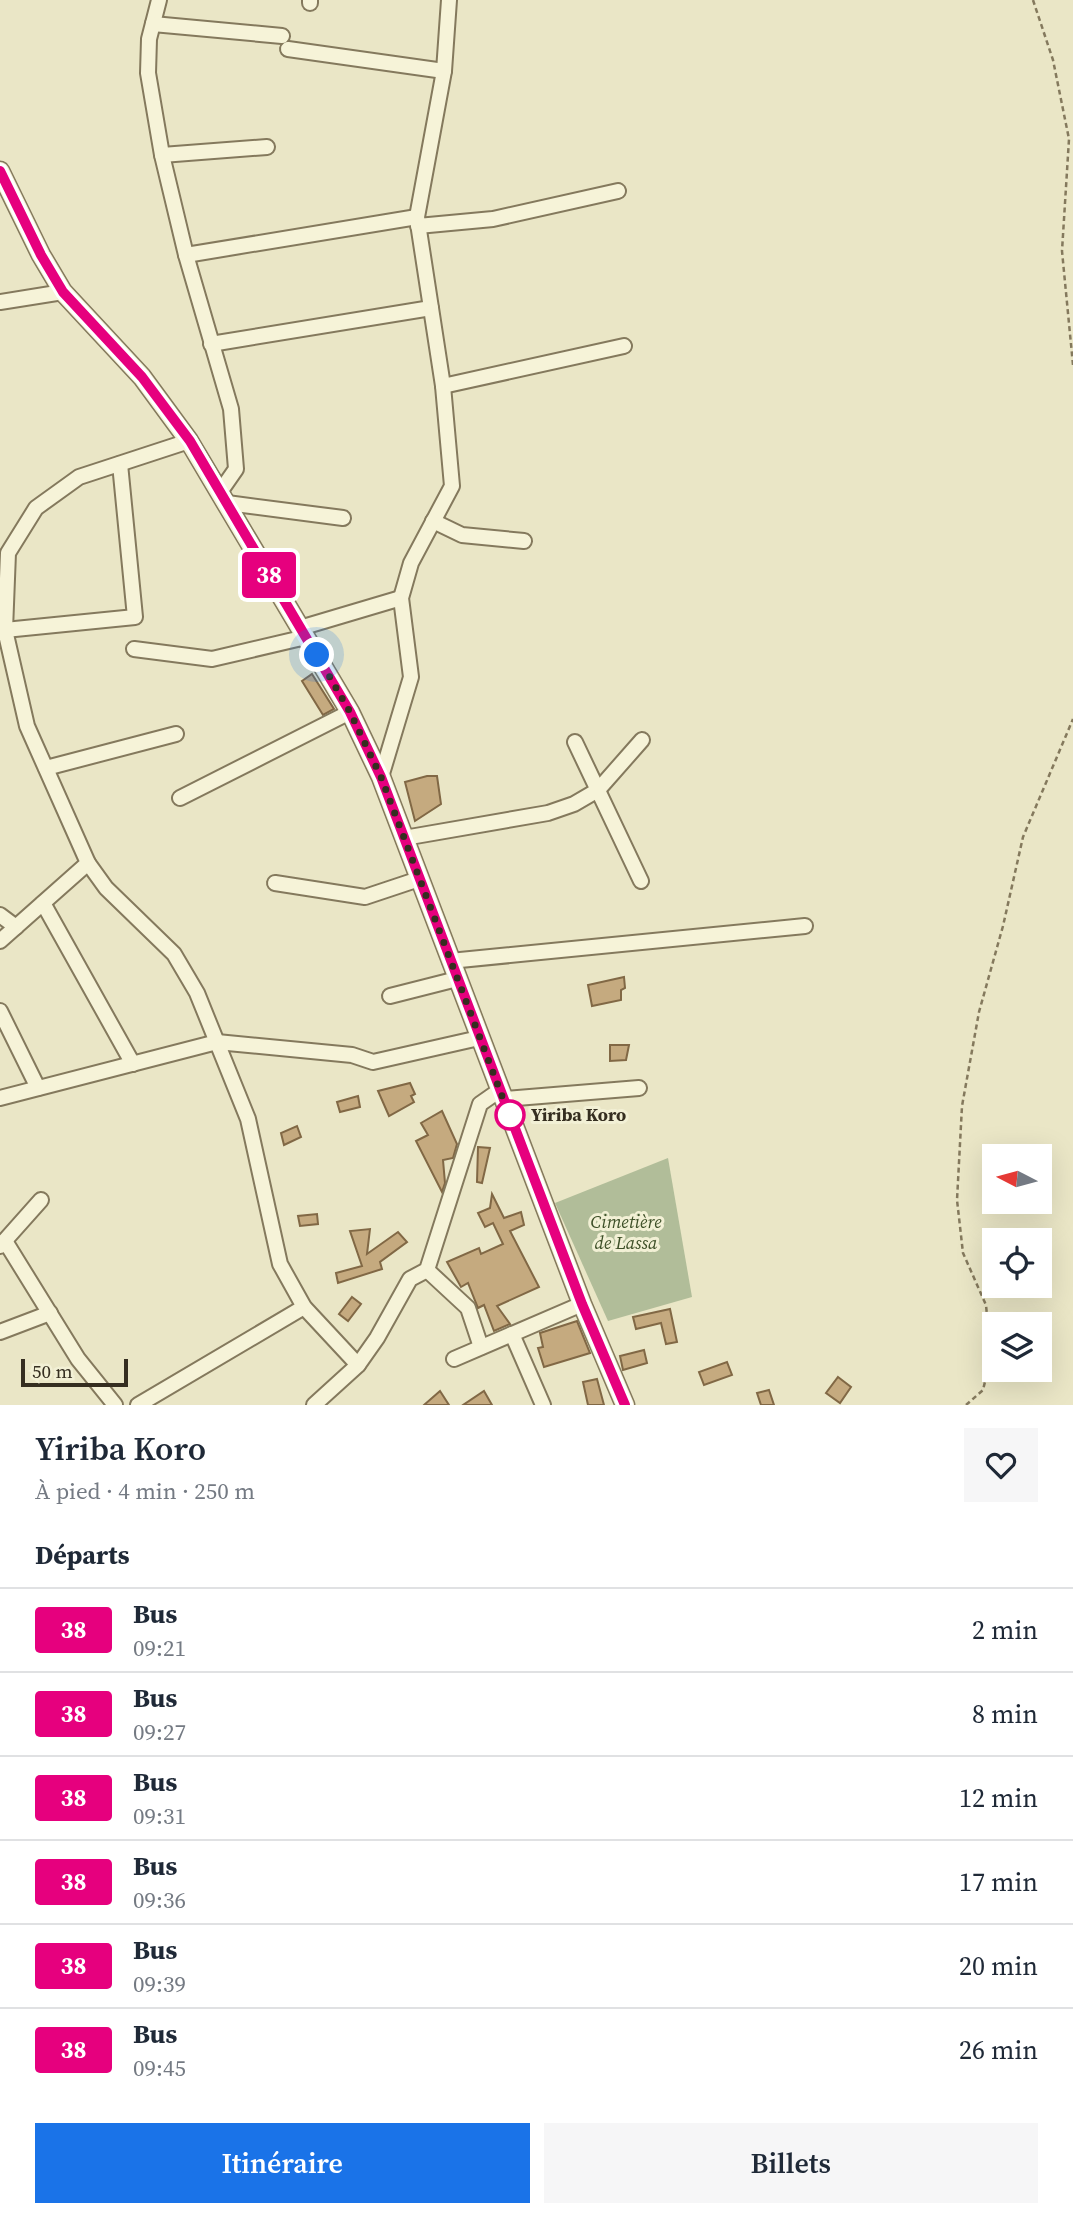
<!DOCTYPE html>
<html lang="fr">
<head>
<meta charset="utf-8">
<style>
  body { margin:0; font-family:"Source Serif 4",serif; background:#f6f6f7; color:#1f2937; height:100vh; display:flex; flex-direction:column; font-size:26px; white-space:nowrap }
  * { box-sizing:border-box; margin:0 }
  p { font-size:23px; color:#747a83 }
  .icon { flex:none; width:38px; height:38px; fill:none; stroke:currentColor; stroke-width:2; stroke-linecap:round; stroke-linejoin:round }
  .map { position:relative; height:1405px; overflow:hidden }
  .side { display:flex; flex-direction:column; background:#fff; flex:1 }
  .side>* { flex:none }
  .badge { padding:0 14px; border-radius:5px; font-size:24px; line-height:46px }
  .needle { width:46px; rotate:276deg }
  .tools { position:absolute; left:982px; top:1144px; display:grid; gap:14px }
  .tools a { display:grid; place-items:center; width:70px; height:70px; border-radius:0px; background:#fff; box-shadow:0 7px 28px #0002; font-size:35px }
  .scale { position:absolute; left:21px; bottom:18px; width:107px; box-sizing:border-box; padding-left:7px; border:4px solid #352e20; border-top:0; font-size:19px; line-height:24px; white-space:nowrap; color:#352e20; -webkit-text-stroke:5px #f2f0d5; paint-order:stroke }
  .you { position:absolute; width:35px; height:35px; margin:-18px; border:5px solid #fff; border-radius:50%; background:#1a73e8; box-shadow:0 0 0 10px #1a73e833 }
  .map>.badge { position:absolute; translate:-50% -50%; box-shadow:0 0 0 4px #fff }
  h2 { padding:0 35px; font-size:26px; line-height:63px }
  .round { display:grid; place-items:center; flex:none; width:74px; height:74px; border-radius:0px; background:#f6f6f7 }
  .headline { display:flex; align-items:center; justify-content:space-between; height:119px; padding:0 35px }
  h1 { font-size:33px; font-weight:600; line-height:52px }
  .button { display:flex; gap:14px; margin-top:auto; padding:14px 35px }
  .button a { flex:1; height:80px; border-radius:0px; background:#1a73e8; color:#fff; font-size:28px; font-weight:600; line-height:80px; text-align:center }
  .button a+a { background:#f6f6f7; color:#1f2937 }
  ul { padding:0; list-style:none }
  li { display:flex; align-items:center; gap:21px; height:84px; padding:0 35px; border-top:2px solid #e0e1e3 }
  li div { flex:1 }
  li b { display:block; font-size:26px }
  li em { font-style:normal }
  li .badge { min-width:77px; font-weight:700; text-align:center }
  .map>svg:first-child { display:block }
  .cemetery { fill:#b1bd99 }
  .building { fill:#c5aa7f; stroke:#816845; stroke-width:2 }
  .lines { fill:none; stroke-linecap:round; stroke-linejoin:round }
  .minor-casing { stroke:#84795d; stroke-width:18 }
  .tertiary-casing { stroke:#84795d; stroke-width:21 }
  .path { stroke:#84795d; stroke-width:2.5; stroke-dasharray:5 3.5; stroke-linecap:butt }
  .minor { stroke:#f6f3d8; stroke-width:14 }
  .tertiary { stroke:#f6f3d8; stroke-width:18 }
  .line-casing { stroke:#fff; stroke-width:16 }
  .line { stroke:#e6007e; stroke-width:10 }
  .walk { stroke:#352e20; stroke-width:7; stroke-dasharray:0 12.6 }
  .stop-dot { fill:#fff; stroke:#e6007e; stroke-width:3.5 }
  .labels { text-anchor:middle; stroke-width:6; stroke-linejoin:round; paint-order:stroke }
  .stop-label { font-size:18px; font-weight:bold; fill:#352e20; stroke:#f2f0d5; text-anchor:start }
  .park-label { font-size:18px; font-style:italic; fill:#3e5028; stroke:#f2f0d5 }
</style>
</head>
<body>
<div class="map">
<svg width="1073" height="1405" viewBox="0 0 1073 1405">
  <rect width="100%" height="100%" fill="#eae6c6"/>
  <polygon class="cemetery" points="668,1158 692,1297 608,1321 555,1203"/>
  <g class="building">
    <polygon points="312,674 334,709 323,715 302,681"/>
    <polygon points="427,776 437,776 441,804 415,821 405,782"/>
    <polygon points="624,977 625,988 621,990 621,1000 592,1006 588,985"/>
    <polygon points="610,1045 629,1045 626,1060 610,1061"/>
    <polygon points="410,1083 415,1094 411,1096 414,1102 389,1116 378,1091"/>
    <polygon points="358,1096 360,1107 340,1112 337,1102"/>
    <polygon points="442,1111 457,1144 453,1158 443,1160 445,1183 442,1192 416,1141 428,1135 421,1123"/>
    <polygon points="297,1126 301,1137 284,1145 281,1133"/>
    <polygon points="478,1147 490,1148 482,1183 477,1182"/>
    <polygon points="492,1194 504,1218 521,1212 524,1225 510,1231 539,1287 497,1306 510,1324 494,1331 484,1305 478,1308 468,1283 461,1287 447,1262 479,1248 481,1254 503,1244 493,1223 485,1227 478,1213 490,1208"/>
    <polygon points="317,1214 318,1224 300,1226 298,1216"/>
    <polygon points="370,1229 367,1254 398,1232 407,1242 380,1262 382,1269 338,1283 336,1273 362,1266 350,1231"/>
    <polygon points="352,1297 361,1304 348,1321 339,1314"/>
    <polygon points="670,1309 677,1342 666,1344 661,1323 636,1329 633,1317"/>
    <polygon points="577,1321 590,1353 544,1367 538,1348 543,1347 540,1333"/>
    <polygon points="644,1350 647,1363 623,1370 620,1356"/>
    <polygon points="727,1362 732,1375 704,1385 699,1372"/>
    <polygon points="838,1377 851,1387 840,1403 826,1393"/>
    <polygon points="597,1379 604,1405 588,1405 583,1382"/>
    <polygon points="769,1390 774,1405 761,1405 757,1393"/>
    <polygon points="440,1391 449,1405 424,1405"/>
    <polygon points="484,1391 492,1405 463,1405"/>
  </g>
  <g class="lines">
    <g class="minor-casing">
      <g id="minor">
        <polyline points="159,0 149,39 148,73 162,155 186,255 231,409 236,469 220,492"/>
        <polyline points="310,0 310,3"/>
        <polyline points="153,24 282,36"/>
        <polyline points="288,49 444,71"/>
        <polyline points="162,155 267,147"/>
        <polyline points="418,226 493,219 618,191"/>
        <polyline points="186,255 417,217"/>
        <polyline points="0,302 63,292"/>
        <polyline points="211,344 431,308"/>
        <polyline points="443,386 624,346"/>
        <polyline points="227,503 343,518"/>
        <polyline points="433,521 462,535 524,541"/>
        <polyline points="300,628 401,598"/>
        <polyline points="5,630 135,617 120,464"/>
        <polyline points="134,649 212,659 306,637"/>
        <polyline points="575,742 641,881"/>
        <polyline points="46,768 176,734"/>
        <polyline points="381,777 411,677 401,598 411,563 452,486 443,386 417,217 444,71 449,0"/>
        <polyline points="180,798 350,712"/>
        <polyline points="404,838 548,813 574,804 598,790 642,740"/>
        <polyline points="88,863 106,888 174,954 197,993 248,1119 280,1264 304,1307 358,1365"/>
        <polyline points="275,883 365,897 419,879"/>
        <polyline points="43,903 133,1064"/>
        <polyline points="0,915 16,927"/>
        <polyline points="0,941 88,863 27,726 5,630 8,553 36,508 79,477 189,441"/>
        <polyline points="450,961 805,926"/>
        <polyline points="390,996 457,979"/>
        <polyline points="0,1011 38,1088"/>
        <polyline points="0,1098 217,1042 352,1055 373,1062 479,1038"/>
        <polyline points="504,1099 639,1088"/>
        <polyline points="5,1241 78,1359 115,1405"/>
        <polyline points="0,1246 41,1200"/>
        <polyline points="427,1270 468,1308 481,1347"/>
        <polyline points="0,1332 50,1313"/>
        <polyline points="512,1334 543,1405"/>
        <polyline points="454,1359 582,1304"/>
        <polyline points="138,1405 304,1307"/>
        <polyline points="314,1405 358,1365 377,1338 410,1279 427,1270 480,1104 500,1090"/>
      </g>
    </g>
    <g class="tertiary-casing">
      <polyline id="tertiary" points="0,171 41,255 63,292 142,377 189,441 350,712 381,777 582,1304 625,1405"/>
    </g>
    <g class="path">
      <polyline points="1033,0 1053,60 1069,139 1062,251 1073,365"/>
      <polyline points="966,1405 983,1390 991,1357 986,1305 963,1253 957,1200 962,1106 979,1012 1003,926 1023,837 1073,719"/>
    </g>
    <use href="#minor" class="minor"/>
    <use href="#tertiary" class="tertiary"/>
  </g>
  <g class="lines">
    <g class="line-casing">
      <polyline id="line" points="0,171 41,255 63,292 142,377 190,441 350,712 381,777 582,1304 625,1405"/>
    </g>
    <use href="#line" class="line"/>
    <polyline class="walk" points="317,655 350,712 381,777 513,1125 510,1115"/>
  </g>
  <circle class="stop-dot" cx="510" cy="1115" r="14"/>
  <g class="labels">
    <g class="stop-label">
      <text x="531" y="1121">Yiriba Koro</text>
    </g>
    <g class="park-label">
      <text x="626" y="1228">Cimetière<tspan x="626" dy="21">de Lassa</tspan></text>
    </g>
  </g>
</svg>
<div class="tools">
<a><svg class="needle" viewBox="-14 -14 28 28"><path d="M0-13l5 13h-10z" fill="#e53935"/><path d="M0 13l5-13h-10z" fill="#747a83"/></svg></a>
<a><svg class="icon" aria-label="locate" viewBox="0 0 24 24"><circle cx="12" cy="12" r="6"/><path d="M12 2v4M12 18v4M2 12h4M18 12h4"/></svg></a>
<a><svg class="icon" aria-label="layers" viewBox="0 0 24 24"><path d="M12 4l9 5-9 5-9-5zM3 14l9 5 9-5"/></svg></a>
</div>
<div class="scale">50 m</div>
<div class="you" style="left:317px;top:655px"></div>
<b class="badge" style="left:269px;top:575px;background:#e6007e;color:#fff">38</b>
</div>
<section class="side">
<div class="headline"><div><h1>Yiriba Koro</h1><p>À pied · 4 min · 250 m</p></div><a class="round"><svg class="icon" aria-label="heart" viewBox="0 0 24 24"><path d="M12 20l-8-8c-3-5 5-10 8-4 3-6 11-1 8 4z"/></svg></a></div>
<h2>Départs</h2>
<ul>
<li><span class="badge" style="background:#e6007e;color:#fff">38</span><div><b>Bus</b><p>09:21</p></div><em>2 min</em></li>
<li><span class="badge" style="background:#e6007e;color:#fff">38</span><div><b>Bus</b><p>09:27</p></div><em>8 min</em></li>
<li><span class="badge" style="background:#e6007e;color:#fff">38</span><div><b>Bus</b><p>09:31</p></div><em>12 min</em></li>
<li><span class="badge" style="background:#e6007e;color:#fff">38</span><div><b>Bus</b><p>09:36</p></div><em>17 min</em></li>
<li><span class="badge" style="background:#e6007e;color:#fff">38</span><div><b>Bus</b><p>09:39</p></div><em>20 min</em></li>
<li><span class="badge" style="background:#e6007e;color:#fff">38</span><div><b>Bus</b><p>09:45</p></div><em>26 min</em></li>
</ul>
<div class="button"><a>Itinéraire</a><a>Billets</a></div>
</section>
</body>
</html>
